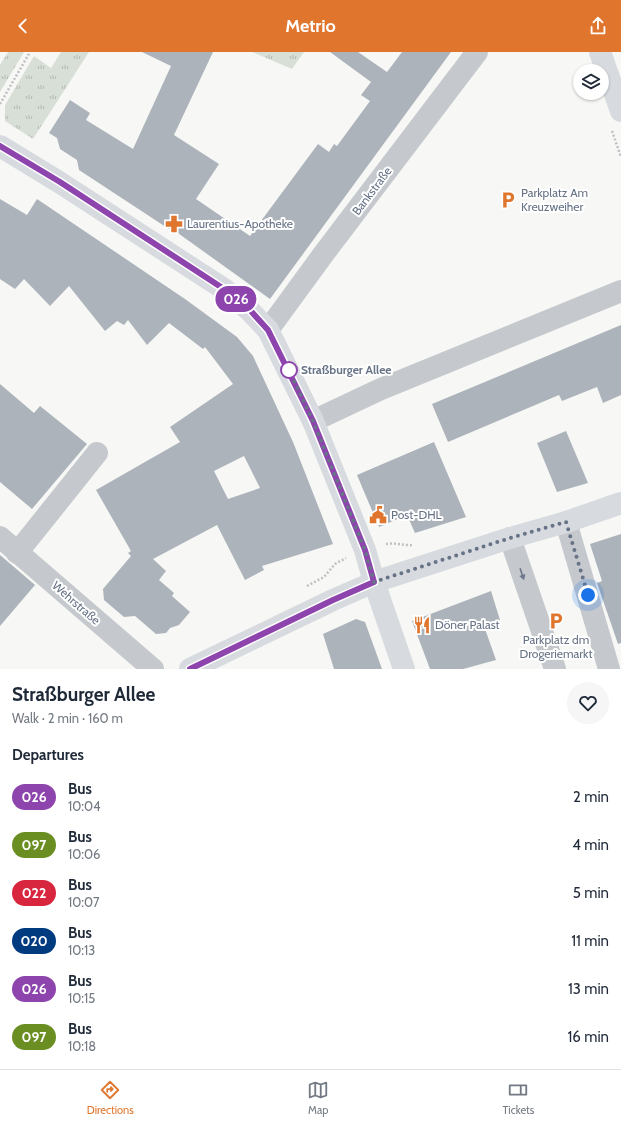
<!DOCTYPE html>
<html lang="en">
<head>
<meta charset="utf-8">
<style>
  body { margin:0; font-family:Cabin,sans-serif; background:#f6f6f7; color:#1f2937; height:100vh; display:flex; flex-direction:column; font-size:15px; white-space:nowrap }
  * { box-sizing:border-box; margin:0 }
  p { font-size:13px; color:#747a83 }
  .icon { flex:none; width:22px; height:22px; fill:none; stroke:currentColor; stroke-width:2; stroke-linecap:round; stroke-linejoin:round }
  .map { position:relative; height:617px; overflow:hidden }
  .details { display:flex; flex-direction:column; background:#fff; flex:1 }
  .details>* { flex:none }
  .badge { padding:0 8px; border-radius:13px; font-size:14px; line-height:26px }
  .tools { position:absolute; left:573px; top:12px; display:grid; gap:8px }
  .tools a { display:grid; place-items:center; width:36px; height:36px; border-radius:50%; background:#fff; box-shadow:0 1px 3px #0004; font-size:20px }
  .you { position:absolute; width:20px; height:20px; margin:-10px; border:3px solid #fff; border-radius:50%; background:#1a73e8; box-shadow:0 0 0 6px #1a73e833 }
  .map>.badge { position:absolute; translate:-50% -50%; box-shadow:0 0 0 2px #fff }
  h2 { padding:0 12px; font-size:15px; line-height:36px }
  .round { display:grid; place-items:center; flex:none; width:42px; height:42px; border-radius:21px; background:#f6f6f7 }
  .summary { display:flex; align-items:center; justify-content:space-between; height:68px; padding:0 12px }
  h1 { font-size:19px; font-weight:800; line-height:30px }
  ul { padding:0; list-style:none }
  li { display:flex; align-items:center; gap:12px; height:48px; padding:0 12px }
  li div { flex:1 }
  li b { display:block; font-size:15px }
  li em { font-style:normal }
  li .badge { min-width:44px; font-weight:700; text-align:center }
  header { display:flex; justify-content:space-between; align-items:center; height:52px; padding:0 12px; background:#e0762d; color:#fff; font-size:18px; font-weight:800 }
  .tabs { display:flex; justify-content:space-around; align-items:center; height:56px; border-top:1px solid #e0e1e3; background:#fff; font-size:11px; color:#747a83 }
  .tabs a { display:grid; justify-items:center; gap:2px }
  .tabs .on { color:#e0762d }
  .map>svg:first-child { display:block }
  .grass { fill:url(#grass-tufts) }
  .building { fill:#acb3ba; fill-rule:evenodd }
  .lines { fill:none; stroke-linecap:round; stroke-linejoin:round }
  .path { stroke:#bfc0c3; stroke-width:2.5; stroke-dasharray:2 2; stroke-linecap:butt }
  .minor { stroke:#c5c8cc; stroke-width:22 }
  .major { stroke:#d7dadf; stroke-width:22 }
  .oneway { fill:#6c778a }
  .line-casing { stroke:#fff; stroke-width:9 }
  .line { stroke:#8e44ad; stroke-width:6 }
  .walk { stroke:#677386; stroke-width:4; stroke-dasharray:0 7.2 }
  .stop-dot { fill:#fff; stroke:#8e44ad; stroke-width:2 }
  .labels { text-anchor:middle; stroke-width:4; stroke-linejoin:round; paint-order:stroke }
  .street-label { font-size:12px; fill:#677386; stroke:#fff }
  .poi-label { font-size:12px; fill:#677386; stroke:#fff; text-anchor:start }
  .stop-label { font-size:12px; font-weight:bold; fill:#677386; stroke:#fff; text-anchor:start }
</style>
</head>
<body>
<header><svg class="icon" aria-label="back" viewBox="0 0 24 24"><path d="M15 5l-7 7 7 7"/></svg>Metrio<svg class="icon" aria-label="share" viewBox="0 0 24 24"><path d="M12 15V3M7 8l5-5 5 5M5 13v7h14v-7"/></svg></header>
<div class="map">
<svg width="621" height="617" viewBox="0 0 621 617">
  <defs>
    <pattern id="grass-tufts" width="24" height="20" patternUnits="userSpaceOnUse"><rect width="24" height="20" fill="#d8dfd6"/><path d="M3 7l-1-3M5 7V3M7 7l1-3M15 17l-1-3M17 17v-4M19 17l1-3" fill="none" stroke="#b3b9b3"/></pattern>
  </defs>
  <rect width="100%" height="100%" fill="#f7f8f5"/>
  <g class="grass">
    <polygon points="8,0 24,0 0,40 0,13"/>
    <polygon points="61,0 89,0 33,87 5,69 5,53 34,4 51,16"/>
    <polygon points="252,0 304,0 292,17"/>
  </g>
  <g class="building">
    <polygon points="142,0 213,0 174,83 219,112 196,147 250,184 318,92 329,100 334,92 337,94 370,49 361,43 371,30 330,0 358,0 387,20 402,0 451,0 270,247 175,179 175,181 79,118 77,108 60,97 57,86 49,81 70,48 90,61 86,68 133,97 171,14"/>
    <path d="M0 147 27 163 37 147 185 247 237 285 253 304 293 390 333 492 262 514 264 518 245 528 217 473 153 507 166 519 159 528 174 541 172 544 190 560 179 573 170 576 166 581 156 582 135 564 124 565 104 548 103 537 131 504 128 501 131 499 96 438 180 390 170 375 233 332 205 295 203 297 169 271 147 293 128 268 124 273 117 269 105 279 69 234 50 254 24 227 15 237 0 227ZM244 404 260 436 228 447 214 419Z"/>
    <polygon points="621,273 621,343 603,351 597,335 562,349 559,343 448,390 432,352"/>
    <polygon points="0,332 34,361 40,354 87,392 32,457 0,430"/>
    <polygon points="566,379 588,431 557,440 537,391"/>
    <polygon points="434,390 466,465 415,481 407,463 379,475 357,423"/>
    <polygon points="621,482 621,591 618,592 597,531 602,529 590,492"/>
    <polygon points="0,503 35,533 0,574"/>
    <polygon points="491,539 500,568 484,574 496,608 463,617 430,617 412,569"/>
    <polygon points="356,567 365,570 382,617 334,617 323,582"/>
  </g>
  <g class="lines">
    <g class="path">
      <polyline points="0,52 30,0"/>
      <polyline points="612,79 621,105"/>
      <path d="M386 492C395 490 404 494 413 493"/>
      <polyline points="307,534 324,525 335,512 346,506"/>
    </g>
    <g class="minor">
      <polyline points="268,278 325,200 477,0"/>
      <polyline points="313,369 381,337 621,239"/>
      <polyline points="566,470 609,617"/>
      <polyline points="0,485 153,617"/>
      <polyline points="510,486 555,617"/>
      <polyline points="17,501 97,401"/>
    </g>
    <g class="major">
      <polyline points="600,0 621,59"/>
      <polyline points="0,94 59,130 224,237 249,258 268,278 313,369 365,498 374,530 404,617"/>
      <polyline points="190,617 333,548 374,530 510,486 566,470 621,451"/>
    </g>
  </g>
  <defs><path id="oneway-solid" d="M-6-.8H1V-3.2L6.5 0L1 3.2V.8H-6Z"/></defs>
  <use class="oneway" href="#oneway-solid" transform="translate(522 522) rotate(71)"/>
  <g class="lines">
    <g class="line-casing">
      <polyline id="line" points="0,94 60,130 224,237 250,258 268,278 313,369 365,498 374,530 333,548 190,617"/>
    </g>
    <use href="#line" class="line"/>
    <polyline class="walk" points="289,318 287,314 313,369 365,498 374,530 510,486 566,470 588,543"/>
  </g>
  <defs>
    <g id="parking-bare" transform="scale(1.38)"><path d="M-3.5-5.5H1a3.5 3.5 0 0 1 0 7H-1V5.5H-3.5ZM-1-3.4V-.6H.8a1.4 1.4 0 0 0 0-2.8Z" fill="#e0762d" stroke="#fff" stroke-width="2.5" paint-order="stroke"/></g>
    <g id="pharmacy-bare" transform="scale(1.38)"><path d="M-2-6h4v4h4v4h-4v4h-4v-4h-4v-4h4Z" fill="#e0762d" stroke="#fff" stroke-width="2.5" paint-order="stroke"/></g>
    <g id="civic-bare" transform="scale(1.38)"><path d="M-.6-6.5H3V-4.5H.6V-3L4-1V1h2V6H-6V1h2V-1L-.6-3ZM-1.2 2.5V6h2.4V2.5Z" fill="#e0762d" stroke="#fff" stroke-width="2.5" paint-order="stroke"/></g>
    <g id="restaurant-bare" transform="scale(1.38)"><path d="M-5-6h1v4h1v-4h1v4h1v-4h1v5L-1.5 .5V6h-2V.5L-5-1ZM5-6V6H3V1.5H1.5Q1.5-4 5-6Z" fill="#e0762d" stroke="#fff" stroke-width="2.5" paint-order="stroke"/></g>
  </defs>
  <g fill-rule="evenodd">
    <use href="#parking-bare" x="508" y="148"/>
    <use href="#pharmacy-bare" x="174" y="172"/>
    <use href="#civic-bare" x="378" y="463"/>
    <use href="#parking-bare" x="556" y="569"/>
    <use href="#restaurant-bare" x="422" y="573"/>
  </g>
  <circle class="stop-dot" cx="289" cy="318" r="8"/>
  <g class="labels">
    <g class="street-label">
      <text transform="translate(372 139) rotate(-53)" y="4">Bankstraße</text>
      <text transform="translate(76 551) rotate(41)" y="4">Wehrstraße</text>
    </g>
    <g class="poi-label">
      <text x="521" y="145">Parkplatz Am<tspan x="521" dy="14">Kreuzweiher</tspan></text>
      <text x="187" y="176">Laurentius-Apotheke</text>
      <text x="391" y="467">Post-DHL</text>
      <text x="435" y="577">Döner Palast</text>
      <text x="556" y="592" text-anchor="middle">Parkplatz dm<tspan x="556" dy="14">Drogeriemarkt</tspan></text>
    </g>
    <g class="stop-label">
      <text x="301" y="322">Straßburger Allee</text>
    </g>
  </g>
</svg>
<div class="tools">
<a><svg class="icon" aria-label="layers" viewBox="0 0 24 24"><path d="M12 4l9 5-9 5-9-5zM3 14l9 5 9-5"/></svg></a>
</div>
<div class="you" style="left:588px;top:543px"></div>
<b class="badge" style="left:236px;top:247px;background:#8e44ad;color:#fff">026</b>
</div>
<section class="details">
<div class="summary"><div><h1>Straßburger Allee</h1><p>Walk · 2 min · 160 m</p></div><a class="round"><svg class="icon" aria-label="heart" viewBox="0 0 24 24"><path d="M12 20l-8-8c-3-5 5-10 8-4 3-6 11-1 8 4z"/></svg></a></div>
<h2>Departures</h2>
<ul>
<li><span class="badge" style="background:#8e44ad;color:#fff">026</span><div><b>Bus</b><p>10:04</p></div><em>2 min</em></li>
<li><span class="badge" style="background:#6b8e23;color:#fff">097</span><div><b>Bus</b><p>10:06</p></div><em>4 min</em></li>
<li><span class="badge" style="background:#d7263d;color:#fff">022</span><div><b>Bus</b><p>10:07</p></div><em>5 min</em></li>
<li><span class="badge" style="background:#003b80;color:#fff">020</span><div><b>Bus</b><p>10:13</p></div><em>11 min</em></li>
<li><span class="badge" style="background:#8e44ad;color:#fff">026</span><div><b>Bus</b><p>10:15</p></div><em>13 min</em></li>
<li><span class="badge" style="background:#6b8e23;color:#fff">097</span><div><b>Bus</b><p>10:18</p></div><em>16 min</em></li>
</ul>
</section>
<nav class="tabs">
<a class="on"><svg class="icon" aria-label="directions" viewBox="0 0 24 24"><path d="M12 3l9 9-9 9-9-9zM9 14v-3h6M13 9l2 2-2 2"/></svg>Directions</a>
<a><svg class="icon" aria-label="map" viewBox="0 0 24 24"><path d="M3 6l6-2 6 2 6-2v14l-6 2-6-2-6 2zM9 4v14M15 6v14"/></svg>Map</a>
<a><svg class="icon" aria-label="tickets" viewBox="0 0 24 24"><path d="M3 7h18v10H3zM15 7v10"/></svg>Tickets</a>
</nav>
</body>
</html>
